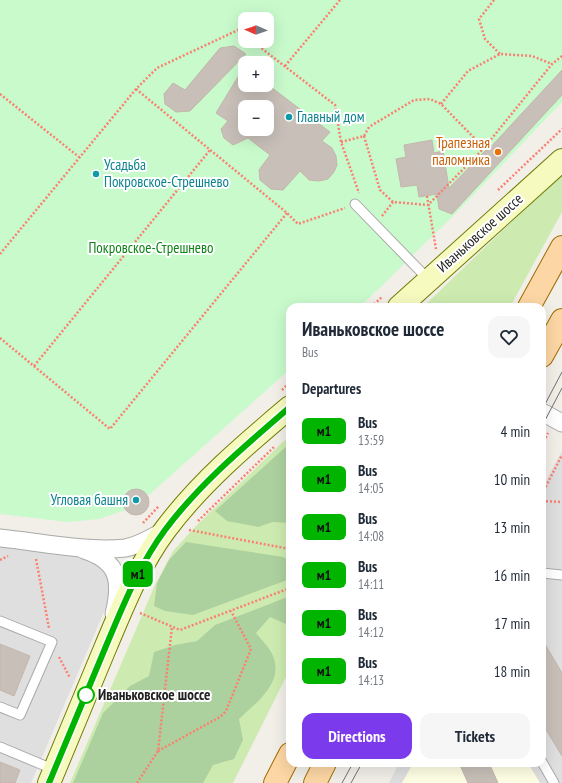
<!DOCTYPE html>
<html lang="en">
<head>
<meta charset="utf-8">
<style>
  body { margin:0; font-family:"PT Sans Narrow",sans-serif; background:#f6f6f7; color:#1f2937; height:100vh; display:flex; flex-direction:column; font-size:15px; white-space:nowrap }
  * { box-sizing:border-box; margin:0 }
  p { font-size:13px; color:#747a83 }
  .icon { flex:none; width:22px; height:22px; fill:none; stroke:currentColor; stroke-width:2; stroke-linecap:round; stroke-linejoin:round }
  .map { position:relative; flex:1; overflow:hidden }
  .drawer { position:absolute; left:286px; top:303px; width:260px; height:464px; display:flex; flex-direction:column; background:#fff; border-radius:12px; box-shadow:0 4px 16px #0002 }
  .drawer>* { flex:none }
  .badge { padding:0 8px; border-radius:6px; font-size:14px; line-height:26px }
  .needle { width:26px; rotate:272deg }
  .tools { position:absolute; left:238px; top:12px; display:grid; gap:8px }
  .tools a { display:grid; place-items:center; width:36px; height:36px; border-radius:8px; background:#fff; box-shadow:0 4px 16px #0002; font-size:20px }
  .map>.badge { position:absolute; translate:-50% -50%; box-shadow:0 0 0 2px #fff }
  h2 { padding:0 16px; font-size:15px; line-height:36px }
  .round { display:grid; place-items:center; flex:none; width:42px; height:42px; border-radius:12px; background:#f6f6f7 }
  .head { display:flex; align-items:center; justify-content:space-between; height:68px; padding:0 16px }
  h1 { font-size:19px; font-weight:700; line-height:30px }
  .cta { display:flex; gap:8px; margin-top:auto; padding:8px 16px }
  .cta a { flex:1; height:46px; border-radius:12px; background:#7c3aed; color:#fff; font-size:16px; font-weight:700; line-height:46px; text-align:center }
  .cta a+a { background:#f6f6f7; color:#1f2937 }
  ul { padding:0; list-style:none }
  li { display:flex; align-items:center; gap:12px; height:48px; padding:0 16px }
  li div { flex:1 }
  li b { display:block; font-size:15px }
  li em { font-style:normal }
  li .badge { min-width:44px; font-weight:700; text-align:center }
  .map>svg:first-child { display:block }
  .residential { fill:#e0dfdf }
  .education { fill:#ffffe5 }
  .grass { fill:#cdebb0 }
  .forest { fill:#add19e }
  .park { fill:#c8facc; fill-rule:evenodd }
  .building { fill:#c7bfb8; stroke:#c4b6ab; fill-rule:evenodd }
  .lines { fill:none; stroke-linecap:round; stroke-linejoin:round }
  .lane-casing { stroke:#a9a9a9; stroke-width:11 }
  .street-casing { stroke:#a9a9a9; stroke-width:19 }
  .secondary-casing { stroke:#707d05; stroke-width:24 }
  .primary-casing { stroke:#a06b00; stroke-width:24 }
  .path { stroke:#fa8072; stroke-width:2.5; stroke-dasharray:2 2; stroke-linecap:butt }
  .lane { stroke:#fff; stroke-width:9 }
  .street { stroke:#fff; stroke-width:17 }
  .secondary { stroke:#f7fabf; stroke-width:22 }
  .primary { stroke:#fcd6a4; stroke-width:22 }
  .tram { stroke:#707070; stroke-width:1 }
  .line-casing { stroke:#fff; stroke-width:9 }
  .line { stroke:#01b400; stroke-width:6 }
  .culture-dot { fill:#0f9aa8; stroke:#fff; stroke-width:1.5 }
  .food-dot { fill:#e8710a; stroke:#fff; stroke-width:1.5 }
  .stop-dot { fill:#fff; stroke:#01b400; stroke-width:2 }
  .labels { text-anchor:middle; stroke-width:4; stroke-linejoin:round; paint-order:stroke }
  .culture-label { font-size:15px; fill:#0d838f; stroke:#fff; text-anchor:start }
  .food-label { font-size:15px; fill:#c56008; stroke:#fff; text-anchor:end }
  .street-label { font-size:15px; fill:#222; stroke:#fff }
  .park-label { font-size:15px; fill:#0c8416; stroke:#fff }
  .stop-label { font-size:15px; font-weight:bold; fill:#222; stroke:#fff; text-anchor:start }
</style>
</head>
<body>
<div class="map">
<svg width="562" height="783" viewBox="0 0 562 783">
  <rect width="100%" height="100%" fill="#f2efe9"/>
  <g class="residential">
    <polygon points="562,451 562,783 389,783 399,763 542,763 542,488"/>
    <polygon points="0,545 81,557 95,563 106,572 112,593 31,783 0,783"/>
  </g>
  <polygon class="education" points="413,763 528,763 540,783 402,783"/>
  <g class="grass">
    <polygon points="562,173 562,212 510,307 423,307"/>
    <polygon points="290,435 290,669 233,783 70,783 155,585 173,551 197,525"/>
  </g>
  <g class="forest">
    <polygon points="290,443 290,523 273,522 258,527 227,521 215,511"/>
    <polygon points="186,542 283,557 290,561 290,579 193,615 165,611 154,606 157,583 169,560"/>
    <path d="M290 596V624L288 625 270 617 256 633C260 638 266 644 270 650 288 680 258 701 239 719L243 740 234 759 213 765 203 783H73L103 713 130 686 149 676 154 652 175 645 197 641 215 625Z"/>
  </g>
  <path class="park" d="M0 0H562V102L454 215 360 307H290V369L149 495C132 483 116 493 126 510L99 519 68 522 0 514ZM245 19H267V41H245ZM245 63H267V85H245ZM245 107H267V129H245Z"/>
  <g class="building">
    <polygon points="234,46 246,54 190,111 176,112 165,104 164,94 173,83 185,90 220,48"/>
    <path d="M244 67 245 85 267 84 330 132 322 141 332 148 336 156 337 165 334 172 328 179 319 181 309 180 300 171 283 190 271 189 260 180 259 170 270 155 248 138 233 145 224 138 221 129 228 121 216 113ZM245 107H267V129H245Z"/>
    <polygon points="562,70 562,95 452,214 439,209 437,194 419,197 417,185 401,187 396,159 406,157 404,145 432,140 434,153 443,151 449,188 486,150 487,151"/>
    <circle cx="136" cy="502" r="13"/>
    <polygon points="542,639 562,673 562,756 542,723"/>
    <polygon points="0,644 30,656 14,696 0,690"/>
    <polygon points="0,762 20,770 15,783 0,783"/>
    <polygon points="459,763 489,763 498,783 468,783"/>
  </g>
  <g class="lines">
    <g class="lane-casing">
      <g id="lane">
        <polyline points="355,204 428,279"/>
        <polyline points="542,573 562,575"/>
        <polyline points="0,621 52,642 20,715 0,707"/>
        <polyline points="0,747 55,770"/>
        <polyline points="542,762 554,783"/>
      </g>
    </g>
    <g class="street-casing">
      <g id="street">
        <polyline points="542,412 562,423"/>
        <path d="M0 538C39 542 86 552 125 548 139 546 152 537 164 531"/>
        <path d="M84 550C119 561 122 581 114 614"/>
      </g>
    </g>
    <g class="secondary-casing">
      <g id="secondary">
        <polyline points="399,307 562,160"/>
        <path d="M49 783C68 737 87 692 106 646 123 606 139 565 165 530 200 483 246 444 290 407"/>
      </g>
    </g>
    <g class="primary-casing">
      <g id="primary">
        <polyline points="529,307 562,247"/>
        <polyline points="542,356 562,320"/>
        <polyline points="275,783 290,754"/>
        <polyline points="315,783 325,763"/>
      </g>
    </g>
    <g class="path">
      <polyline points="494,0 479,19 485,39 500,54"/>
      <polyline points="252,41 335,105 341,142 359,193"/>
      <polyline points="285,66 340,0"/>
      <polyline points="136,89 287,213 298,224 345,208"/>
      <polyline points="0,94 79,157"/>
      <polyline points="441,104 468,71 500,54 532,56 552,64"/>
      <polyline points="364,136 380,190 393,202 428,205 484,148 552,64 562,56"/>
      <polyline points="341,142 364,136 369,127 414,100 430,99 441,104 484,148"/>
      <polyline points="498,190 562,129"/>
      <polyline points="427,196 436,249"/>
      <polyline points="382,216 393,202"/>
      <polyline points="0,254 136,89 157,68 238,30 245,35"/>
      <polyline points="371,307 382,297"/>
      <polyline points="0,338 110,429 287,213"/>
      <polyline points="34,366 210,150"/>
      <polyline points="282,390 290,382"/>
      <polyline points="542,445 548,433"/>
      <polyline points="542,494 562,455"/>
      <polyline points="542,501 562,502"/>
      <polyline points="198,521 275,446"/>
      <polyline points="143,523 159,506"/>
      <polyline points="189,530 290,549"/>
      <polyline points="36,559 49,628"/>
      <polyline points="0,560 8,556"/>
      <polyline points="140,613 180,630 290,588"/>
      <polyline points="59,657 70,678"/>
      <polyline points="158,751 220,717 226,711 251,649 231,611"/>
      <polyline points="137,783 158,751 172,627"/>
    </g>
    <use href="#lane" class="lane"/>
    <use href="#street" class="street"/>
    <use href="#secondary" class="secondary"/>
    <use href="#primary" class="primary"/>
    <g class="tram">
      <polyline points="542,410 562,372"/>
      <polyline points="542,426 562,388"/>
      <polyline points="342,783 353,763"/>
      <polyline points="351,783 362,763"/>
    </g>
  </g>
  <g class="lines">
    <g class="line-casing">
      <path id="line" d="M49 783C68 737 87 692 106 646 123 606 139 565 165 530 200 483 246 445 290 407"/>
    </g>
    <use href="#line" class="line"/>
  </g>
  <g class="culture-dot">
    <circle cx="289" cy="117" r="4"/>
    <circle cx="96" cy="174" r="4"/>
    <circle cx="136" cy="500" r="4"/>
  </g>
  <circle class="food-dot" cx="498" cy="152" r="4"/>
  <circle class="stop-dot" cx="86" cy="695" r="8"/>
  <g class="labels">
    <g class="culture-label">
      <text x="297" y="122">Главный дом</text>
      <text x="104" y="170">Усадьба<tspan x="104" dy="17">Покровское-Стрешнево</tspan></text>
      <text x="128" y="505" text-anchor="end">Угловая башня</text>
    </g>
    <g class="food-label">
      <text x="490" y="148">Трапезная<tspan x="490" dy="17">паломника</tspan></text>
    </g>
    <g class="street-label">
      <text transform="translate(480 233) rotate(-42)" y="5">Иваньковское шоссе</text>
    </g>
    <g class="park-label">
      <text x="151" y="253">Покровское-Стрешнево</text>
    </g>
    <g class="stop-label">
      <text x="98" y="700">Иваньковское шоссе</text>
    </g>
  </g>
</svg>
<div class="tools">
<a><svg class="needle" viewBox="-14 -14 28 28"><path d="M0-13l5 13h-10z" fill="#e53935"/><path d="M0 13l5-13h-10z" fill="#747a83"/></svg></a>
<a>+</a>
<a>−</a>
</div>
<b class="badge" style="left:138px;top:574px;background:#01b400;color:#111">м1</b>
<section class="drawer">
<div class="head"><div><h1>Иваньковское шоссе</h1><p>Bus</p></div><a class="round"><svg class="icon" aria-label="heart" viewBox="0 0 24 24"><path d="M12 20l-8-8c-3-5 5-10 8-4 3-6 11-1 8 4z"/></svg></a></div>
<h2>Departures</h2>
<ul>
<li><span class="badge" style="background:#01b400;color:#111">м1</span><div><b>Bus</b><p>13:59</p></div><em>4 min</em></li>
<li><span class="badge" style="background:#01b400;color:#111">м1</span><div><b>Bus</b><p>14:05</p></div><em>10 min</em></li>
<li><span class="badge" style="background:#01b400;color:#111">м1</span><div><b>Bus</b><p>14:08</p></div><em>13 min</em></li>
<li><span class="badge" style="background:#01b400;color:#111">м1</span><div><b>Bus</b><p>14:11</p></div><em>16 min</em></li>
<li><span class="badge" style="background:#01b400;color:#111">м1</span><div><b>Bus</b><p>14:12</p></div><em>17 min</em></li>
<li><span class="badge" style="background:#01b400;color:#111">м1</span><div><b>Bus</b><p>14:13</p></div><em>18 min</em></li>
</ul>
<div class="cta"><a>Directions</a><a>Tickets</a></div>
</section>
</div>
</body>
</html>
